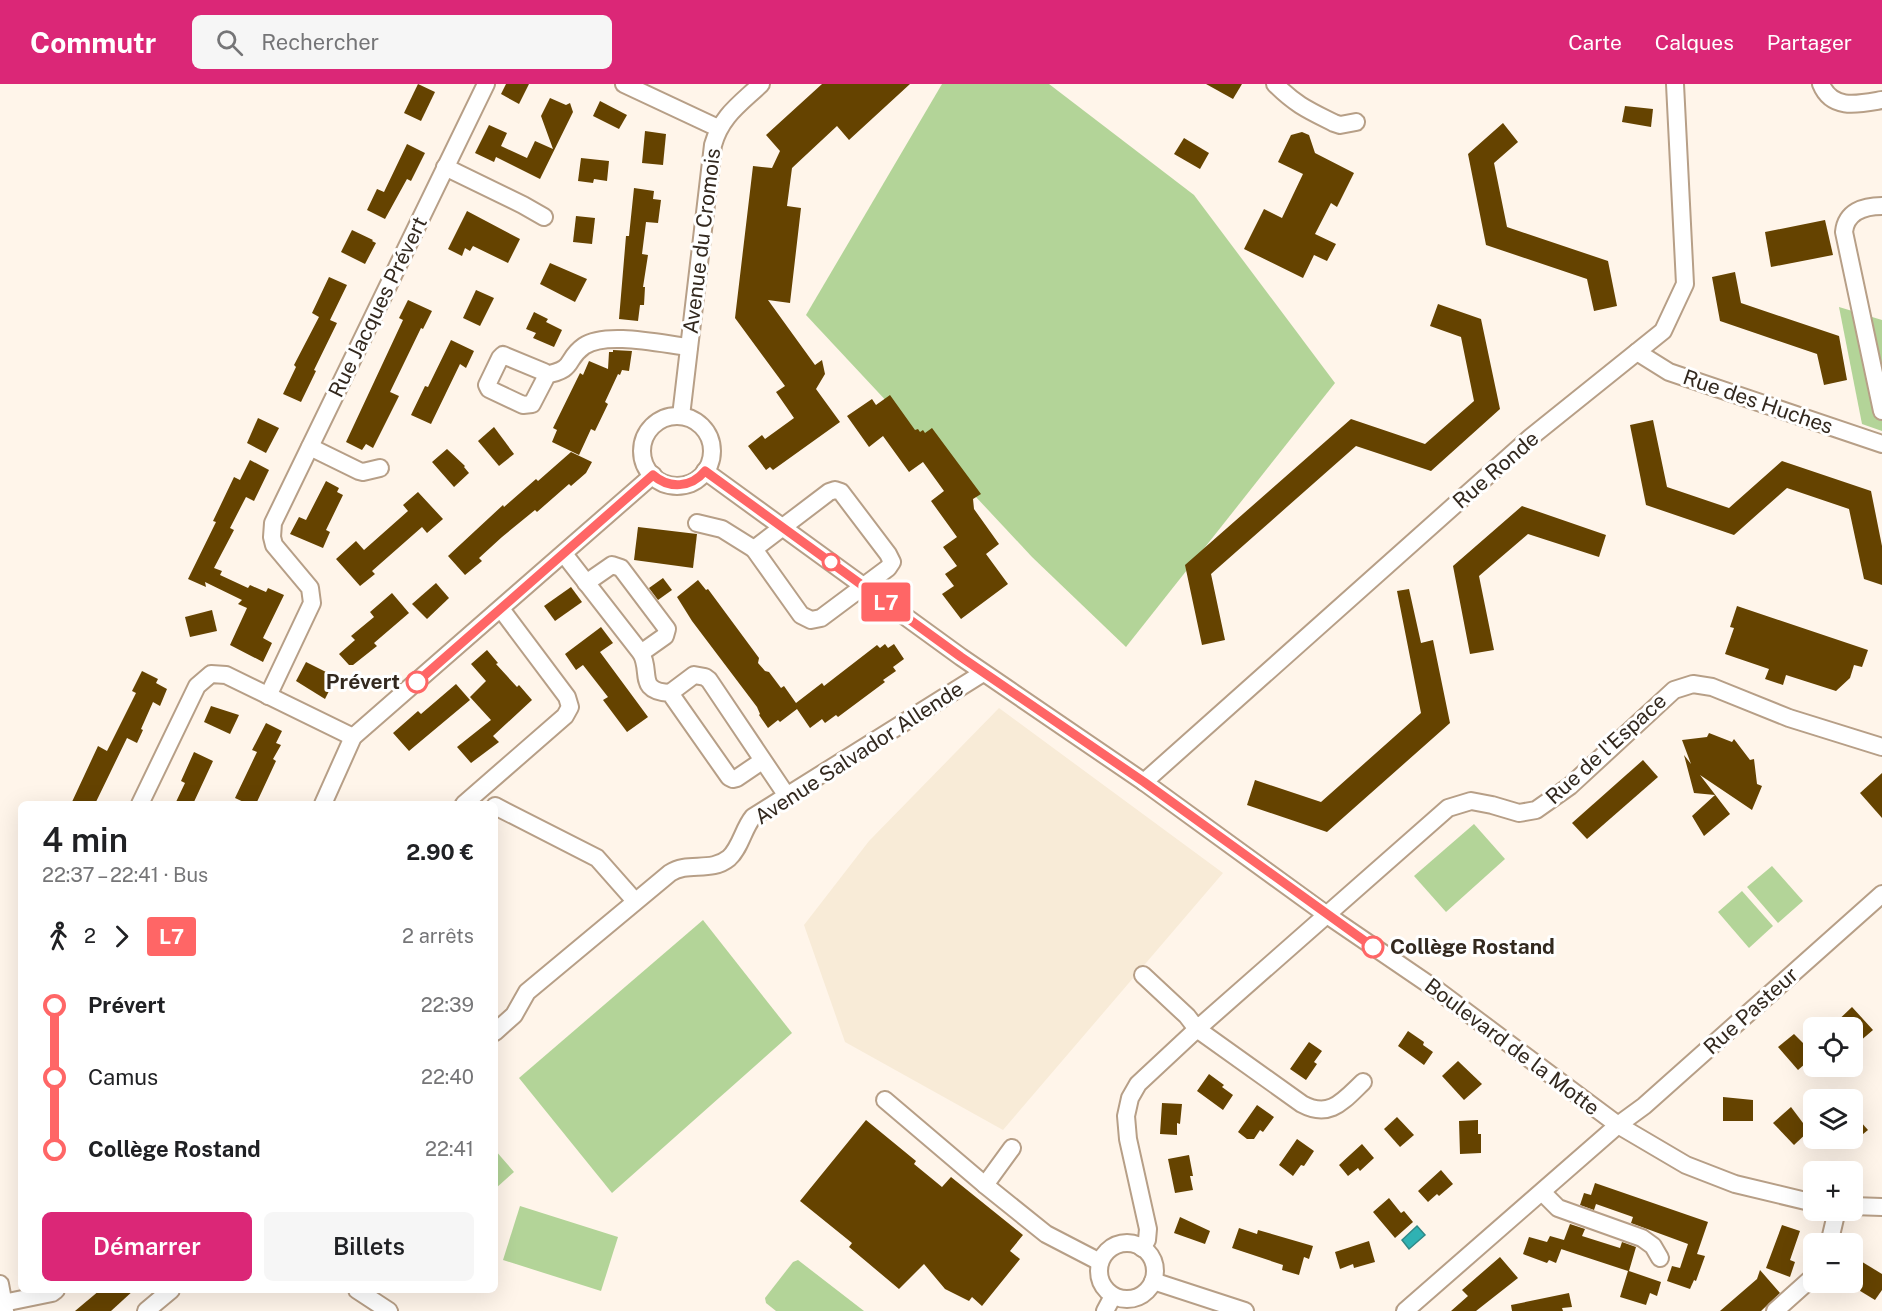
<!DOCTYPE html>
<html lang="fr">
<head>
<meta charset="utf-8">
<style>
  body { margin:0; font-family:"Public Sans",sans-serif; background:#f6f6f6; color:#202124; height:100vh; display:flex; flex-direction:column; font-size:22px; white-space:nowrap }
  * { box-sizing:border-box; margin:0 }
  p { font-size:20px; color:#757577 }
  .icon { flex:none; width:33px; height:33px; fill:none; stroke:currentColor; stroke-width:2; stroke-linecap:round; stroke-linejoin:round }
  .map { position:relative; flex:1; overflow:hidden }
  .sheet { position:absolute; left:18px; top:717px; width:480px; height:492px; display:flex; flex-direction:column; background:#fff; border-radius:9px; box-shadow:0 6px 24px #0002 }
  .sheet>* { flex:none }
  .badge { padding:0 12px; border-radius:4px; font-size:21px; line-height:39px }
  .fabs { position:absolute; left:1803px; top:933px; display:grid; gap:12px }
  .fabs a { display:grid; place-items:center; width:60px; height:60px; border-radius:9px; background:#fff; box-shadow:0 6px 24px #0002; font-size:30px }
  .map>.badge { position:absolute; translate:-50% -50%; box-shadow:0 0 0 3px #fff }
  .legs { display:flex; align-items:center; gap:9px; height:66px; padding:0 24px; font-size:20px }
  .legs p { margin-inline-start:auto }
  .headline { display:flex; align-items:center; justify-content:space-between; height:102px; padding:0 24px }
  h1 { font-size:33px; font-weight:600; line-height:45px }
  .action { display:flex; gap:12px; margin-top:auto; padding:12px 24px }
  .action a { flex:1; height:69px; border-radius:9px; background:#db2777; color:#fff; font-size:24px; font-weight:600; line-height:69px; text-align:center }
  .action a+a { background:#f6f6f6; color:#202124 }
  ul { padding:0 24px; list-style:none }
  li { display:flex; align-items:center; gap:21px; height:72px; font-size:22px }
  li i { display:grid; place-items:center; width:9px; height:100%; margin:0 8px; background:currentColor }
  li i::after { content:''; width:15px; height:15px; margin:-8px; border:4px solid; border-radius:50%; background:#fff }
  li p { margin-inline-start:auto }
  li:first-child i { background:linear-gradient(#0000 50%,currentColor 0) }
  li:last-child i { background:linear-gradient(currentColor 50%,#0000 0) }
  header { display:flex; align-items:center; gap:36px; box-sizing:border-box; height:84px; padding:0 30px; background:#db2777; color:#fff }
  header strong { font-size:28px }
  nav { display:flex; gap:33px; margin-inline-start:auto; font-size:21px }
  .search { width:420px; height:54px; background:#f6f6f6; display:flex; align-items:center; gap:15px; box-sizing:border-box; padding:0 21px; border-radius:9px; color:#757577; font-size:22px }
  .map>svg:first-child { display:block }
  .education { fill:#f8ebd7 }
  .green { fill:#b3d498 }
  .water { fill:#2fb2b3; stroke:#308987; stroke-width:1.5 }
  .building { fill:#654300 }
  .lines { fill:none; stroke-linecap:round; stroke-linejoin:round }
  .minor-casing { stroke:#b79f87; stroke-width:20 }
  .minor { stroke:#fff; stroke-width:16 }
  .line-1-casing { stroke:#fff; stroke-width:14 }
  .line-1 { stroke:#f66; stroke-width:9 }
  .stop-1-dot { fill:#fff; stroke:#f66; stroke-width:3 }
  .labels { text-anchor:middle; stroke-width:6; stroke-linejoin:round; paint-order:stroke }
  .street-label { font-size:21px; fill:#33291f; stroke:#fff }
  .stop-label { font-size:21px; font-weight:bold; fill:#33291f; stroke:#fff; text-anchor:end }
</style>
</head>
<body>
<header>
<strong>Commutr</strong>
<div class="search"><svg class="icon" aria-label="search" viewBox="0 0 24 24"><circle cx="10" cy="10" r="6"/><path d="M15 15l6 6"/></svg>Rechercher</div>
<nav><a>Carte</a><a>Calques</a><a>Partager</a></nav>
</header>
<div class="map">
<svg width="1882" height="1227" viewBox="0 0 1882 1227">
  <rect width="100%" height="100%" fill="#fff5ea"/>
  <polygon class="education" points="999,624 1223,789 1003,1046 845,958 804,841 869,757"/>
  <g class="green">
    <polygon points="942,0 1049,0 1194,111 1335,299 1126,563 1032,473 806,231"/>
    <polygon points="1839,223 1882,236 1882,347 1862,340"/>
    <polygon points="1474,740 1505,775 1446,828 1414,792"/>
    <polygon points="1772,782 1803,817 1778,839 1747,803"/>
    <polygon points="1742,807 1773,842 1749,864 1718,828"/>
    <polygon points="703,836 792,949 612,1109 519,994"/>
    <polygon points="495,1066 514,1088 495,1105"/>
    <polygon points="520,1122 618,1153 601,1207 503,1176"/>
    <polygon points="798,1176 864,1227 776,1227 766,1219 765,1214 793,1178"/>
  </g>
  <polygon class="water" points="1417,1142 1425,1151 1409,1165 1402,1156"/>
  <g class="building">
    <polygon points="418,0 435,8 421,37 404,29"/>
    <polygon points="506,0 529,0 519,20 501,10"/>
    <polygon points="822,0 910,0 849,56 837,42 792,84 787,122 801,124 790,219 768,216 815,281 822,276 825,290 816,305 840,338 773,386 770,383 766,386 748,362 762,351 765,355 794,334 776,308 785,302 735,234 753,82 772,84 780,67 766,51"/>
    <polygon points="1206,0 1242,0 1233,15"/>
    <polygon points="550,14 566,21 570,19 573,28 540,95 496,73 494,78 475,69 489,41 507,49 501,62 527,74 535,57 553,65 541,32"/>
    <polygon points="600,17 627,31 619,45 593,32"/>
    <polygon points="1625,22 1653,25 1651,43 1622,38"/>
    <polygon points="1503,39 1518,58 1494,79 1507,143 1608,177 1617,222 1594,227 1587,195 1486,161 1468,70"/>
    <polygon points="645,47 666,50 663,81 642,79"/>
    <polygon points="1302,48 1309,51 1315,69 1354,89 1337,123 1331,119 1315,150 1336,160 1327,177 1314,171 1303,194 1244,165 1264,125 1282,134 1303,90 1278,78 1291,51"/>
    <polygon points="1184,54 1209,69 1200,85 1174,70"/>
    <polygon points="407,60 425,69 411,97 407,95 385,135 367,126 377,105 384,108"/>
    <polygon points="581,74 609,77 607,97 594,95 593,99 578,97"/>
    <polygon points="634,104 654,107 653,115 661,116 658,139 646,138 642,170 648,171 643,203 645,203 644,221 640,221 638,237 619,235 626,152 629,152"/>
    <polygon points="467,127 520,155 508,179 473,162 470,167 465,164 462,172 448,165"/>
    <polygon points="576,132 595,134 592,160 573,158"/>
    <polygon points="1825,136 1833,171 1771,183 1765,148"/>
    <polygon points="352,146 373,156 372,157 376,159 365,180 341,168"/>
    <polygon points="550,179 587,195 575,218 540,200"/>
    <polygon points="1735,188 1741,219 1839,252 1847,296 1824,301 1817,270 1720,237 1712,193"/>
    <polygon points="329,193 347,201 330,236 337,239 314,286 316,287 301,318 283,310 296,283 294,281 319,233 312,229"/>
    <polygon points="476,206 494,214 480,242 463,234"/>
    <polygon points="408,216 432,227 423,245 421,244 390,308 399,312 373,364 366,360 362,366 346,358 403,236 399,234"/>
    <polygon points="1438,220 1481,235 1500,325 1431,387 1356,362 1211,490 1225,556 1202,561 1185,481 1351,335 1425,360 1474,317 1461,253 1430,242"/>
    <polygon points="534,228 548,235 546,238 562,246 554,263 533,254 536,249 526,245"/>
    <polygon points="451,256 474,267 466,284 460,280 431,340 411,331 425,302 428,303"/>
    <polygon points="613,266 632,267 629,287 622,286 620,291 618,290 605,318 608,320 595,347 591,345 579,371 552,358 557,346 553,344 580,289 583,291 589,277 608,285 609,268 613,268"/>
    <polygon points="890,311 915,346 918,345 920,348 923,346 925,349 932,344 981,410 973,415 974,425 999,460 986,470 1008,500 961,535 942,510 954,502 945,490 957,482 943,463 957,453 931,417 944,407 923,378 909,388 883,352 869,363 847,332 872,315 876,321"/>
    <polygon points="258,334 279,344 266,369 247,359"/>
    <polygon points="1653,336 1667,403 1729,424 1782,377 1871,407 1882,462 1882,501 1864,495 1849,425 1787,404 1734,451 1646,421 1630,341"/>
    <polygon points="494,343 514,370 499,382 478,357"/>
    <polygon points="447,365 465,382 464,383 469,389 454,403 432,378"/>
    <polygon points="571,368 592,378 586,389 571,402 569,400 537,428 535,426 502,453 479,474 482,477 465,491 448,472 503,421 504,423 536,395 538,397"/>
    <polygon points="250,376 269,386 254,417 246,413 230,444 234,446 214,484 222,487 220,491 248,504 250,501 266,508 268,504 284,511 263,554 272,559 263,578 230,561 247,524 238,520 242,516 205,498 206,503 188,495 216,438 213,437 234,393 240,396"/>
    <polygon points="326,397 339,404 337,408 343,411 326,446 330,448 323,464 290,450 299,433 306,436"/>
    <polygon points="418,408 443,435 427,449 422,443 372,487 375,490 360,502 336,475 356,457 364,466 408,427 403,421"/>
    <polygon points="1522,422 1606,451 1599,473 1528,450 1479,492 1494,566 1470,570 1453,482"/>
    <polygon points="638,443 697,450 693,484 634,476"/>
    <polygon points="663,494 672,506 658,516 649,504"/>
    <polygon points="698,496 706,506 708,505 759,574 758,579 765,587 769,588 781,604 784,602 796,619 822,599 824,602 877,561 880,564 885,560 888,564 894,560 904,575 893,583 896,587 883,596 885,598 838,633 836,631 825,639 822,635 810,644 797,625 780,638 778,636 768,644 759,631 760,630 757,623 692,537 677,513"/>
    <polygon points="436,499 449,514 427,535 412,520"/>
    <polygon points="571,503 582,518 555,537 544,522"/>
    <polygon points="1409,505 1421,559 1433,556 1450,639 1327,748 1247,721 1255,696 1321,718 1421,629 1397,507"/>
    <polygon points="392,509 409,529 374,559 377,562 353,581 349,581 339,570 355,556 351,552 374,533 370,528"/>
    <polygon points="1737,522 1868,566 1862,583 1854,581 1850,594 1836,607 1786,591 1783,601 1765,595 1769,585 1725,570 1734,544 1730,543"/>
    <polygon points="212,526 217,547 190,553 185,533"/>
    <polygon points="601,543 613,559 600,568 648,633 627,648 603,616 608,613 583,581 576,586 565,570"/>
    <polygon points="487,566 498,579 496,580 517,603 519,601 532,616 493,652 499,658 471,679 457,663 491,636 470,613 486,597 471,580"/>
    <polygon points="306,578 336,593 325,615 296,597"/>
    <polygon points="142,587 158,595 156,599 167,605 160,622 153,618 141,645 143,646 137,659 127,654 95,720 71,720 98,662 107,667 136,609 132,607"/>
    <polygon points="456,600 470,616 409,667 393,649 418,627 421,630"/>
    <polygon points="211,622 239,631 230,650 204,638"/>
    <polygon points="266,639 282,647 276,659 281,661 273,675 276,677 256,720 248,720 235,714 257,668 252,666"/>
    <polygon points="1709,649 1732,658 1734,655 1750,676 1754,675 1757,700 1762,702 1752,726 1700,691 1730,730 1704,752 1692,732 1715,711 1694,709 1684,671 1691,680 1682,656 1707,653"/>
    <polygon points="194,668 213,677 193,720 175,720 185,699 181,697"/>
    <polygon points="1643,676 1658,693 1587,755 1572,739"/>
    <polygon points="1882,689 1882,734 1860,709"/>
    <polygon points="1852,923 1873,946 1852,964 1852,944 1830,944"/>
    <polygon points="1408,947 1424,958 1423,961 1433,968 1424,981 1398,962"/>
    <polygon points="1794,950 1814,970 1814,972 1798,986 1778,963"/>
    <polygon points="1309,958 1322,967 1314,978 1317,980 1306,996 1290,985"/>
    <polygon points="1458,977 1482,1000 1464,1016 1442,992"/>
    <polygon points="1209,990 1224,1001 1222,1003 1233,1011 1223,1026 1197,1007"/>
    <polygon points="1723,1013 1753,1016 1753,1037 1723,1037"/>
    <polygon points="1162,1019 1182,1020 1180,1040 1177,1039 1177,1051 1160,1050"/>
    <polygon points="1257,1021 1274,1033 1263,1048 1260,1046 1254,1055 1247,1055 1238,1048"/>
    <polygon points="1791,1023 1809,1047 1794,1061 1773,1039"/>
    <polygon points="1852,1028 1868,1046 1852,1059"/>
    <polygon points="1397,1033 1414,1051 1400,1063 1384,1045"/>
    <polygon points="866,1036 916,1077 914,1080 942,1103 951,1093 1023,1151 1010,1167 1020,1175 982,1222 972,1213 969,1217 945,1205 924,1180 899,1205 849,1163 852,1159 800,1117"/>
    <polygon points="1478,1036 1478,1050 1481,1050 1481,1069 1460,1070 1459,1037"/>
    <polygon points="1297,1055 1314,1067 1304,1082 1301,1081 1293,1092 1279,1081"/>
    <polygon points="1362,1060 1374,1074 1360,1087 1358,1084 1348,1092 1339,1081"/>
    <polygon points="1189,1071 1193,1092 1190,1092 1193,1106 1175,1109 1168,1075"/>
    <polygon points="1441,1086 1453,1100 1439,1112 1437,1110 1428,1118 1418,1107"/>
    <polygon points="1595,1099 1708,1138 1697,1170 1705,1172 1696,1197 1694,1196 1690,1205 1667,1197 1672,1182 1680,1184 1688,1160 1631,1139 1633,1133 1596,1120 1594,1126 1580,1121 1584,1109 1591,1111"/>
    <polygon points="1389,1114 1401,1129 1404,1127 1413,1138 1395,1154 1373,1128"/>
    <polygon points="1180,1133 1210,1147 1205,1160 1174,1149"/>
    <polygon points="1570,1140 1585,1145 1582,1152 1620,1164 1622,1158 1636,1163 1629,1187 1661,1198 1657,1212 1650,1209 1646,1221 1620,1213 1628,1187 1561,1165 1564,1158 1556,1179 1549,1176 1547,1179 1523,1170 1529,1153 1547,1158 1550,1152 1564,1156"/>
    <polygon points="1782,1141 1800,1147 1790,1176 1795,1178 1790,1193 1766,1184"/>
    <polygon points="1239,1144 1257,1150 1258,1146 1313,1162 1309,1175 1304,1173 1299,1191 1282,1186 1283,1181 1232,1164"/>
    <polygon points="1369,1157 1375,1178 1354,1184 1353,1180 1340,1185 1335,1168"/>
    <polygon points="1500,1173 1518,1194 1476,1227 1451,1227 1468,1212 1462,1206"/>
    <polygon points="1859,1176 1882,1190 1882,1206 1875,1216 1852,1202 1852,1186"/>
    <polygon points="1760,1186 1780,1209 1761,1227 1720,1227 1757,1195"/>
    <polygon points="100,1206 134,1206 111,1227 75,1227"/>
    <polygon points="1569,1209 1572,1223 1562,1224 1563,1227 1512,1227 1511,1221"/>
  </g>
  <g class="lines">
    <g class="minor-casing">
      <g id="minor">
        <polyline points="624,0 718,44"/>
        <path d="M1275 0C1296 21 1308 26 1334 39L1340 41 1356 38"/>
        <path d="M1821 0C1832 27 1859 20 1882 16"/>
        <polyline points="445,83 523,121 544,133"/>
        <path d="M1882 122C1863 122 1846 128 1844 148L1882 327"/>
        <polyline points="1637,268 1669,288 1882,360"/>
        <polygon points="503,271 544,288 545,295 532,320 523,321 489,305 487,301 500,274"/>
        <path d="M545 291C577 285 564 276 584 262 606 247 662 260 689 263"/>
        <path d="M681 332 713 61C721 32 740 20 761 0"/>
        <circle cx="677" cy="367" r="35"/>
        <polyline points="310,363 359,387 363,388 380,384"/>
        <polyline points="705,387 961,573 1144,698 1327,831 1437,906 1618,1041 1686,1081 1735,1100 1814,1119"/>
        <polygon points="835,406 841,408 888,470 892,478 888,484 821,534 811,536 801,531 754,465 829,408"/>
        <polyline points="697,439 722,445 754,465"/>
        <path d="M564 470 641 569C652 588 636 607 670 609L729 693 733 695 737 694 762 677"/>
        <polyline points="586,499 612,481 621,484 667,545 665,552 641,569"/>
        <polyline points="670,609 694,591 705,593 709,596 787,712"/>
        <polyline points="268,612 312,519 310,504 274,461 272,453 273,439 486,0"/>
        <polyline points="1144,698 1531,353 1663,247 1685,200 1675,0"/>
        <polyline points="140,720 197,602 211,590 226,591 353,653"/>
        <polyline points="323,720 353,653 653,391"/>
        <polyline points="464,720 565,632 570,623 567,613 501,525"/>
        <polyline points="495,722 597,774 635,817"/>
        <polyline points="1143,891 1187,932 1197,945 1448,724 1471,717 1492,721 1519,729 1536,726 1570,702 1674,606 1693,600 1712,603 1789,634 1882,663"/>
        <path d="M495 948 514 931 527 908 670 789C688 777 711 789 729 774 741 763 743 745 753 733L983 589"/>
        <polyline points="885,1016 985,1101"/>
        <polyline points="1012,1064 985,1101 1046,1150 1100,1178"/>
        <polyline points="1542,1108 1558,1124 1642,1154 1653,1162 1660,1174"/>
        <polyline points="1852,1122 1882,1123"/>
        <circle cx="1127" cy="1187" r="28"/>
        <polyline points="1829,1160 1837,1126"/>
        <path d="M1142 1164 1147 1156 1148 1145 1128 1055 1126 1032 1130 1014 1138 1000 1197 945 1302 1020C1330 1035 1343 1017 1363 998"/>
        <polyline points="1153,1197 1245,1227"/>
        <polyline points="0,1200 5,1227"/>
        <polyline points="357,1206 389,1227"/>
        <polyline points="3,1219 52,1209 56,1206"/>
        <polyline points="146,1227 171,1206"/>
        <polyline points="1105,1227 1113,1212"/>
        <polyline points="1405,1227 1618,1041 1644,1022 1882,810"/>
        <polyline points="1775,1227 1814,1192"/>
      </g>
    </g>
    <use href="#minor" class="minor"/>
  </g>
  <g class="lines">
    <g class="line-1-casing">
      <path id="line-1" d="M417 598 653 391C669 405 691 404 705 387L961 573 1144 698 1373 863"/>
    </g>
    <use href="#line-1" class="line-1"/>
  </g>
  <g class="stop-1-dot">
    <circle cx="831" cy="478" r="8"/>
    <circle cx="417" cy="598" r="10"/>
    <circle cx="1373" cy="863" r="10"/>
  </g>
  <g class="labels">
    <g class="street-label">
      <text transform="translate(702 157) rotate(-83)" y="7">Avenue du Cromois</text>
      <text transform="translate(378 223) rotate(-64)" y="7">Rue Jacques Prévert</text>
      <text transform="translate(1758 318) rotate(19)" y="7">Rue des Huches</text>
      <text transform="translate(1496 386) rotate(-41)" y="7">Rue Ronde</text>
      <text transform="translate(1606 665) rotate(-42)" y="7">Rue de l'Espace</text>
      <text transform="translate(859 669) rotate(-33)" y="7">Avenue Salvador Allende</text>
      <text transform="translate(1751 927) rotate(-42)" y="7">Rue Pasteur</text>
      <text transform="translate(1512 963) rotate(37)" y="7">Boulevard de la Motte</text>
    </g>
    <g class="stop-label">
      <text x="400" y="605">Prévert</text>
      <text x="1390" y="870" text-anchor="start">Collège Rostand</text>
    </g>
  </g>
</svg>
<div class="fabs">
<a><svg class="icon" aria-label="locate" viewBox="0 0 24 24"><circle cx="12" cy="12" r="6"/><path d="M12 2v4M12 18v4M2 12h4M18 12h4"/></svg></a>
<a><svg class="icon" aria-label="layers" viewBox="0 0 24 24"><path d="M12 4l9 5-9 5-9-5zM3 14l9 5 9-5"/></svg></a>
<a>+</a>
<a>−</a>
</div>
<b class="badge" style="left:886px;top:518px;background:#f66;color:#fff">L7</b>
<section class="sheet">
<div class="headline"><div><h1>4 min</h1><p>22:37 – 22:41 · Bus</p></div><b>2.90 €</b></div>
<div class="legs"><svg class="icon" aria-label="walk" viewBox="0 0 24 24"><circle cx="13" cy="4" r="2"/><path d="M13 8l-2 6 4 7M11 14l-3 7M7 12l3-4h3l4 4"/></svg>2<svg class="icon" aria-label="forward" viewBox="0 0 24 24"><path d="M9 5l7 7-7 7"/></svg><b class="badge" style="background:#f66;color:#fff">L7</b><p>2 arrêts</p></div>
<ul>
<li><i style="color:#f66"></i><b>Prévert</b><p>22:39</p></li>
<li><i style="color:#f66"></i><span>Camus</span><p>22:40</p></li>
<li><i style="color:#f66"></i><b>Collège Rostand</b><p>22:41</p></li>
</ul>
<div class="action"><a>Démarrer</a><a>Billets</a></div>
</section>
</div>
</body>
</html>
